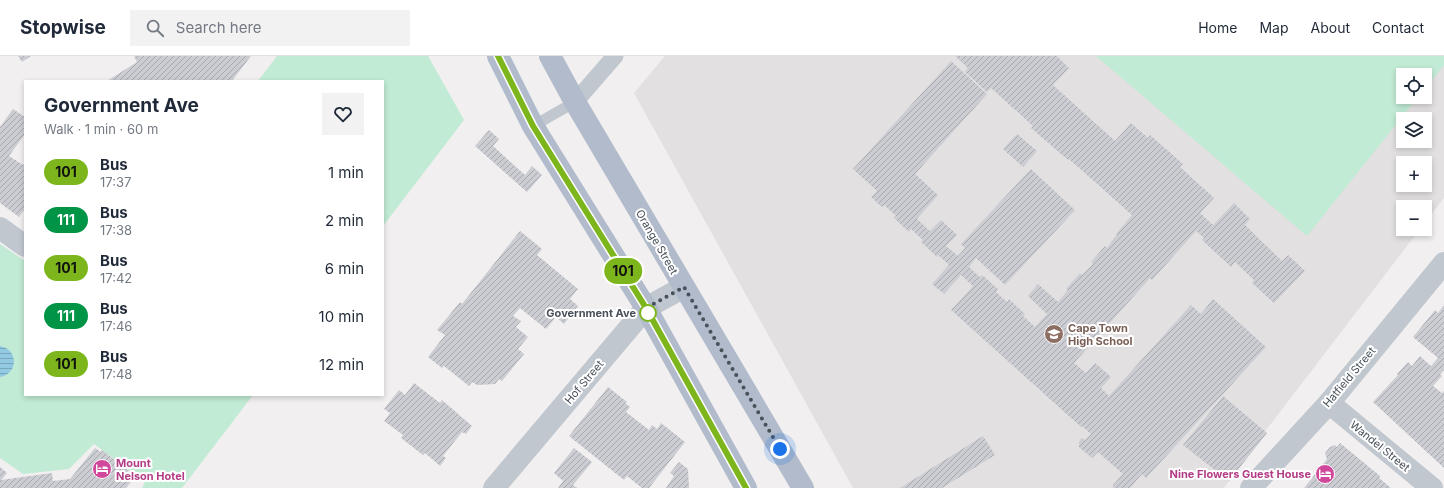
<!DOCTYPE html>
<html lang="en">
<head>
<meta charset="utf-8">
<style>
  body { margin:0; font-family:Inter,sans-serif; background:#f2f2f3; color:#1f2937; height:100vh; display:flex; flex-direction:column; font-size:15px; white-space:nowrap }
  * { box-sizing:border-box; margin:0 }
  p { font-size:13px; color:#747a83 }
  .icon { flex:none; width:22px; height:22px; fill:none; stroke:currentColor; stroke-width:2; stroke-linecap:round; stroke-linejoin:round }
  .map { position:relative; flex:1; overflow:hidden }
  .side { position:absolute; left:24px; top:24px; width:360px; height:316px; display:flex; flex-direction:column; background:#fff; border-radius:0px; box-shadow:0 2px 6px #0003 }
  .side>* { flex:none }
  .badge { padding:0 8px; border-radius:13px; font-size:14px; line-height:26px }
  .controls { position:absolute; left:1396px; top:12px; display:grid; gap:8px }
  .controls a { display:grid; place-items:center; width:36px; height:36px; border-radius:0px; background:#fff; box-shadow:0 2px 6px #0003; font-size:20px }
  .you { position:absolute; width:20px; height:20px; margin:-10px; border:3px solid #fff; border-radius:50%; background:#1a73e8; box-shadow:0 0 0 6px #1a73e833 }
  .map>.badge { position:absolute; translate:-50% -50%; box-shadow:0 0 0 2px #fff }
  .round { display:grid; place-items:center; flex:none; width:42px; height:42px; border-radius:0px; background:#f2f2f3 }
  .head { display:flex; align-items:center; justify-content:space-between; height:68px; padding:0 20px }
  h1 { font-size:19px; font-weight:700; line-height:30px }
  ul { padding:0; list-style:none }
  li { display:flex; align-items:center; gap:12px; height:48px; padding:0 20px }
  li div { flex:1 }
  li b { display:block; font-size:15px }
  li em { font-style:normal }
  li .badge { min-width:44px; font-weight:700; text-align:center }
  header { display:flex; align-items:center; gap:24px; box-sizing:border-box; height:56px; padding:0 20px; background:#fff; border-bottom:1px solid #e0e1e3 }
  header strong { font-size:19px }
  nav { display:flex; gap:22px; margin-inline-start:auto; font-size:14px }
  .search { width:280px; height:36px; background:#f2f2f3; display:flex; align-items:center; gap:10px; box-sizing:border-box; padding:0 14px; border-radius:0px; color:#747a83; font-size:15px }
  .map>svg:first-child { display:block }
  .education { fill:#e2e0e0; fill-rule:evenodd }
  .garden { fill:#c1ebd5 }
  .water { fill:url(#water-rules) }
  .building { fill:url(#building-hatch) }
  .lines { fill:none; stroke-linecap:round; stroke-linejoin:round }
  .service { stroke:#c0c7cf; stroke-width:11 }
  .pedestrian { stroke:#c0c7cf; stroke-width:17 }
  .minor { stroke:#c0c7cf; stroke-width:22 }
  .tertiary { stroke:#c0c7cf; stroke-width:22 }
  .primary { stroke:#b1bbcb; stroke-width:22 }
  .line-casing { stroke:#fff; stroke-width:9 }
  .line { stroke:#7db61c; stroke-width:6 }
  .walk { stroke:#48505a; stroke-width:4; stroke-dasharray:0 7.2 }
  .stop-dot { fill:#fff; stroke:#7db61c; stroke-width:2 }
  .labels { text-anchor:middle; stroke-width:4; stroke-linejoin:round; paint-order:stroke }
  .street-label { font-size:11px; fill:#48505a; stroke:#fff }
  .stop-label { font-size:11px; font-weight:bold; fill:#48505a; stroke:#fff; text-anchor:end }
  .education-label { font-size:11px; font-weight:bold; fill:#785e54; stroke:#fff; text-anchor:start }
  .hotel-label { font-size:11px; font-weight:bold; fill:#b23c85; stroke:#fff; text-anchor:start }
</style>
</head>
<body>
<header>
<strong>Stopwise</strong>
<div class="search"><svg class="icon" aria-label="search" viewBox="0 0 24 24"><circle cx="10" cy="10" r="6"/><path d="M15 15l6 6"/></svg>Search here</div>
<nav><a>Home</a><a>Map</a><a>About</a><a>Contact</a></nav>
</header>
<div class="map">
<svg width="1444" height="432" viewBox="0 0 1444 432">
  <defs>
    <pattern id="water-rules" width="6" height="5" patternUnits="userSpaceOnUse"><rect width="6" height="5" fill="#92cae3"/><path d="M0 2.5h6" fill="none" stroke="#79a6bb"/></pattern>
    <pattern id="building-hatch" width="6" height="6" patternUnits="userSpaceOnUse"><rect width="6" height="6" fill="#cccdd3"/><path d="M-1 1l2-2M0 6l6-6M5 7l2-2" fill="none" stroke="#a8a9ae"/></pattern>
  </defs>
  <rect width="100%" height="100%" fill="#f1efef"/>
  <path class="education" d="M665 0H1444V142L1425 166V151H1403V173H1420L1260 382 1224 432H853L634 37ZM1403 19H1425V41H1403ZM1403 63H1425V85H1403ZM1403 107H1425V129H1403Z"/>
  <g class="garden">
    <polygon points="277,0 428,0 464,64 383,170 383,25 258,25"/>
    <polygon points="1096,0 1444,0 1444,9 1425,33 1425,19 1403,19 1403,41 1418,41 1307,180"/>
    <polygon points="0,188 25,205 25,339 253,339 182,432 142,432 145,426 94,388 69,413 23,418 0,402"/>
  </g>
  <path class="water" d="M0 290C19 294 18 318 0 321Z"/>
  <g class="building">
    <polygon points="18,0 31,0 22,6"/>
    <polygon points="134,0 251,0 232,25 107,25 137,6"/>
    <polygon points="955,0 1057,0 1069,12 1053,29 1115,85 1131,67 1148,82 1150,79 1183,108 1180,111 1214,142 1200,157 1213,169 1234,147 1250,163 1245,169 1282,205 1288,199 1305,215 1274,247 1252,227 1254,224 1235,206 1231,211 1202,184 1204,182 1196,175 1152,224 1150,222 1074,307 1086,317 1095,307 1111,321 1101,332 1109,340 1191,249 1201,258 1213,243 1266,291 1146,422 1142,418 1130,432 1113,432 1113,429 1123,418 1098,396 1092,402 1079,391 1079,386 1082,382 1085,384 1091,378 1082,370 1081,371 951,254 973,230 961,219 944,238 932,228 949,209 938,199 937,201 921,186 923,184 911,173 909,176 894,162 896,160 884,149 882,151 871,141 877,135 853,113 951,5 987,38 915,118 938,139 917,163 930,175 941,164 957,179 946,190 958,200 965,192 961,188 1031,113 1075,154 1005,229 976,202 969,211 980,221 982,219 998,233 996,236 1007,246 1009,243 1025,258 1023,260 1035,271 1047,258 1028,240 1038,228 1058,246 1068,234 1066,233 1080,217 1082,219 1093,208 1091,206 1105,190 1107,192 1111,187 1111,186 1117,179 1116,178 1132,159 1069,103 1068,104 1031,72 1033,70 991,32 987,36 965,16 968,12"/>
    <polygon points="13,53 25,61 25,78 9,100 23,109 25,107 25,156 23,155 19,161 0,147 0,71"/>
    <polygon points="489,74 499,83 493,90 516,111 525,119 532,110 542,119 527,136 475,90"/>
    <polygon points="1017,78 1037,95 1023,111 1003,93"/>
    <polygon points="520,175 542,193 537,199 578,233 570,243 578,250 564,268 556,261 546,273 520,252 513,260 521,265 516,271 528,281 518,293 524,298 502,325 499,323 495,328 477,329 472,326 469,330 444,310 442,312 428,301 445,279 437,274 460,246 462,248"/>
    <polygon points="1444,249 1444,314 1440,318 1442,320 1433,330 1442,337 1444,335 1444,412 1373,346 1398,319 1397,318 1408,306 1412,310 1420,300 1431,310 1438,302 1413,281 1435,254 1438,257"/>
    <polygon points="414,327 440,347 442,344 472,370 466,378 462,376 443,400 446,402 440,410 425,397 423,399 401,382 403,379 384,365 390,357 384,353 399,334 405,339"/>
    <polygon points="608,331 627,346 625,347 630,351 626,356 649,374 652,369 657,373 661,367 685,386 649,432 642,432 627,420 624,424 569,380"/>
    <polygon points="1223,340 1267,377 1229,425 1183,389"/>
    <polygon points="983,380 995,399 942,432 900,432"/>
    <polygon points="1340,387 1380,420 1379,422 1391,432 1304,432 1324,407 1327,403 1325,397 1330,391 1335,389 1337,391"/>
    <polygon points="95,392 101,396 102,394 129,415 127,417 134,422 126,432 0,432 0,411 7,417 1,424 52,417 53,425 70,423"/>
    <polygon points="574,392 592,406 573,429 577,432 558,432 563,425 554,417"/>
    <polygon points="679,406 688,413 689,432 666,432 674,420 670,417"/>
  </g>
  <g class="lines">
    <polyline class="service" points="533,70 575,46"/>
    <polyline class="pedestrian" points="575,46 615,0"/>
    <g class="minor">
      <polyline points="0,172 25,190"/>
      <polyline points="1329,347 1432,432"/>
      <polyline points="494,432 646,252 684,231"/>
    </g>
    <polyline class="tertiary" points="1251,432 1329,347 1444,207"/>
    <g class="primary">
      <polyline points="498,0 533,70 646,252 746,432"/>
      <polyline points="550,0 575,46 803,432"/>
    </g>
  </g>
  <g class="lines">
    <g class="line-casing">
      <polyline id="line" points="498,0 533,70 646,252 746,432"/>
    </g>
    <use href="#line" class="line"/>
    <polyline class="walk" points="648,257 646,252 684,231 780,393"/>
  </g>
  <defs>
    <g id="school-disc" transform="scale(1)"><circle r="9.5" fill="#8d6e63" stroke="#fff"/><path d="M0-5L7-2L0 1L-7-2ZM-4 1L0 2.5L4 1V4Q0 6-4 4Z" fill="#fff"/></g>
    <g id="hotel-disc" transform="scale(1)"><circle r="9.5" fill="#d1479c" stroke="#fff"/><path d="M-6-4.5h1.5V1H6V5H4.5V3h-9V5H-6ZM-4 0a1.8 1.8 0 1 1 3.6 0ZM.5 0V-2.5h3Q6-2.5 6 0Z" fill="#fff"/></g>
  </defs>
  <g fill-rule="evenodd">
    <use href="#school-disc" x="1054" y="278"/>
    <use href="#hotel-disc" x="102" y="413"/>
    <use href="#hotel-disc" x="1325" y="418"/>
  </g>
  <circle class="stop-dot" cx="648" cy="257" r="8"/>
  <g class="labels">
    <g class="street-label">
      <text transform="translate(657 186) rotate(60)" y="4">Orange Street</text>
      <text transform="translate(1349 321) rotate(-50)" y="4">Hatfield Street</text>
      <text transform="translate(584 326) rotate(-50)" y="4">Hof Street</text>
      <text transform="translate(1380 390) rotate(39)" y="4">Wandel Street</text>
    </g>
    <g class="stop-label">
      <text x="636" y="261">Government Ave</text>
    </g>
    <g class="education-label">
      <text x="1068" y="276">Cape Town<tspan x="1068" dy="13">High School</tspan></text>
    </g>
    <g class="hotel-label">
      <text x="116" y="411">Mount<tspan x="116" dy="13">Nelson Hotel</tspan></text>
      <text x="1311" y="422" text-anchor="end">Nine Flowers Guest House</text>
    </g>
  </g>
</svg>
<div class="controls">
<a><svg class="icon" aria-label="locate" viewBox="0 0 24 24"><circle cx="12" cy="12" r="6"/><path d="M12 2v4M12 18v4M2 12h4M18 12h4"/></svg></a>
<a><svg class="icon" aria-label="layers" viewBox="0 0 24 24"><path d="M12 4l9 5-9 5-9-5zM3 14l9 5 9-5"/></svg></a>
<a>+</a>
<a>−</a>
</div>
<div class="you" style="left:780px;top:393px"></div>
<b class="badge" style="left:623px;top:215px;background:#7db61c;color:#111">101</b>
<section class="side">
<div class="head"><div><h1>Government Ave</h1><p>Walk · 1 min · 60 m</p></div><a class="round"><svg class="icon" aria-label="heart" viewBox="0 0 24 24"><path d="M12 20l-8-8c-3-5 5-10 8-4 3-6 11-1 8 4z"/></svg></a></div>
<ul>
<li><span class="badge" style="background:#7db61c;color:#111">101</span><div><b>Bus</b><p>17:37</p></div><em>1 min</em></li>
<li><span class="badge" style="background:#009447;color:#fff">111</span><div><b>Bus</b><p>17:38</p></div><em>2 min</em></li>
<li><span class="badge" style="background:#7db61c;color:#111">101</span><div><b>Bus</b><p>17:42</p></div><em>6 min</em></li>
<li><span class="badge" style="background:#009447;color:#fff">111</span><div><b>Bus</b><p>17:46</p></div><em>10 min</em></li>
<li><span class="badge" style="background:#7db61c;color:#111">101</span><div><b>Bus</b><p>17:48</p></div><em>12 min</em></li>
</ul>
</section>
</div>
</body>
</html>
